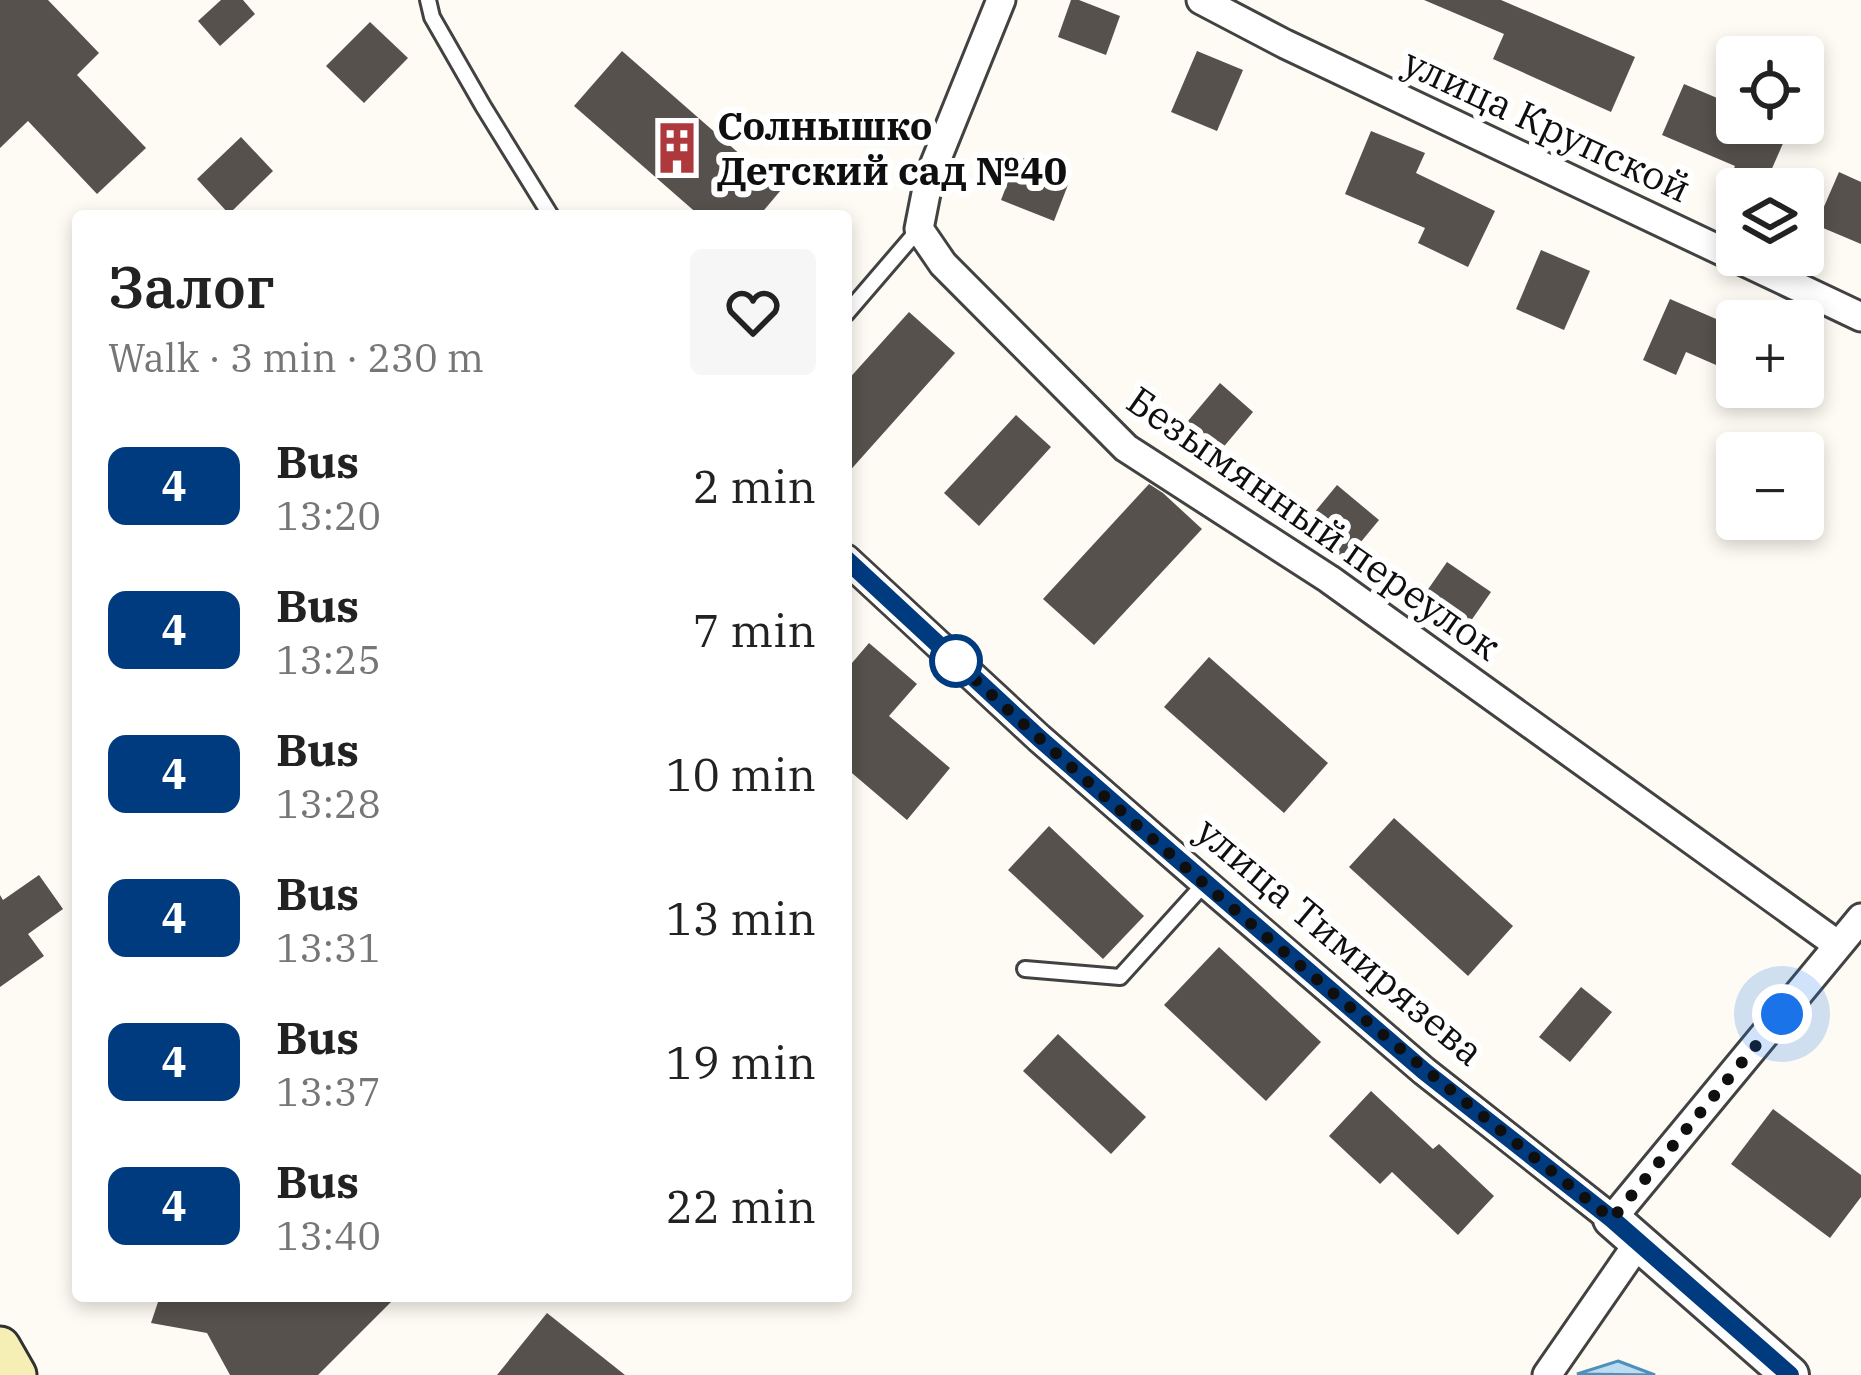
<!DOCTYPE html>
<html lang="en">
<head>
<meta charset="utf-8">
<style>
  body { margin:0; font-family:"IBM Plex Serif",serif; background:#f6f6f6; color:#222; height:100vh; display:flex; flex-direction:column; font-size:45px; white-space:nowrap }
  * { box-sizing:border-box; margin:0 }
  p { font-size:39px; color:#767676 }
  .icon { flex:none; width:66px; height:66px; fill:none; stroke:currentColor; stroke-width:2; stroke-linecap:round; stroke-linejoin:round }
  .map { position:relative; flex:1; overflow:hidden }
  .sheet { position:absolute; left:72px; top:210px; width:780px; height:1092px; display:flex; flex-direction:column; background:#fff; border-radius:12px; box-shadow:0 6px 18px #0003 }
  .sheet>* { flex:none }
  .badge { padding:0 24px; border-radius:18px; font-size:42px; line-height:78px }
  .buttons { position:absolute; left:1716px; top:36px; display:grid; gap:24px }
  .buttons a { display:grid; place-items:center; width:108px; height:108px; border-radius:12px; background:#fff; box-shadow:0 6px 18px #0003; font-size:60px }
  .you { position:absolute; width:60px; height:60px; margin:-30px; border:9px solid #fff; border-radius:50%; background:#1a73e8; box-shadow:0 0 0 18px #1a73e833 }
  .map>.badge { position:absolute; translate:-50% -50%; box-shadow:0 0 0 6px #fff }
  .round { display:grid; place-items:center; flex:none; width:126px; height:126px; border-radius:12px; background:#f6f6f6 }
  .summary { display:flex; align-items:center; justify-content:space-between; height:204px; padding:0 36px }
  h1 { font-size:57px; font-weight:600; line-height:90px }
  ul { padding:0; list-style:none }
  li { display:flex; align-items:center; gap:36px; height:144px; padding:0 36px }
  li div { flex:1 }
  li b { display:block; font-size:45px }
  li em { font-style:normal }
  li .badge { min-width:132px; font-weight:700; text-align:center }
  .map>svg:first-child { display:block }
  .water { fill:url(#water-ripples); stroke:#4e8fbc; stroke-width:3 }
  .building { fill:#56514d }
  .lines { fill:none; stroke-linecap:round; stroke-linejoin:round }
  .service-casing { stroke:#424242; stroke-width:20 }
  .minor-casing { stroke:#424242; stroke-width:33 }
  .tertiary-casing { stroke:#424242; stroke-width:42 }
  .secondary-casing { stroke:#313131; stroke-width:45 }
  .service { stroke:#fff; stroke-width:14 }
  .minor { stroke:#fff; stroke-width:27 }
  .tertiary { stroke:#fff; stroke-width:36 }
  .secondary { stroke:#f5efb6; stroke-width:39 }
  .line-casing { stroke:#fff; stroke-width:27 }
  .line { stroke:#003b80; stroke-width:18 }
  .walk { stroke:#0f0f0f; stroke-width:12; stroke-dasharray:0 21.6 }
  .stop-dot { fill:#fff; stroke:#003b80; stroke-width:6 }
  .labels { text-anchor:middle; stroke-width:12; stroke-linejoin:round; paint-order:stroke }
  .street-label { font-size:39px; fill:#0f0f0f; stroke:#fff }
  .poi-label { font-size:39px; font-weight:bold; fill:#0f0f0f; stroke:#fff; text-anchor:start }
</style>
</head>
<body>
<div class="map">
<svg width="1861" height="1375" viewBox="0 0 1861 1375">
  <defs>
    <pattern id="water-ripples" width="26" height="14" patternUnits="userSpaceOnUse" patternTransform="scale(3)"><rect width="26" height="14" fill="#bddcef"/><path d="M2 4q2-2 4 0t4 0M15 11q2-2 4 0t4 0" fill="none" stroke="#a1bccc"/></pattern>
  </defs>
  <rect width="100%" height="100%" fill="#fdfbf3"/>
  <polygon class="water" points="1618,1361 1655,1375 1577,1374"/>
  <g class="building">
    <polygon points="0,0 48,0 99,53 77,75 146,148 97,194 28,121 0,148"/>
    <polygon points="221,0 243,0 255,14 220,46 198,21"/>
    <polygon points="1071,0 1079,0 1120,16 1106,55 1058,37"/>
    <polygon points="1424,0 1501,0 1635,57 1611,112 1493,59 1504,34"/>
    <polygon points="370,22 408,58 364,103 326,66"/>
    <polygon points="622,51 781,190 759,216 700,216 574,106"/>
    <polygon points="1197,51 1243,70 1217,131 1171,112"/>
    <polygon points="1684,84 1729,103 1720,123 1792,123 1763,189 1753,189 1729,179 1735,166 1662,135"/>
    <polygon points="1371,131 1425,153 1416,173 1495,211 1468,267 1418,243 1425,228 1345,194"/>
    <polygon points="241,137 273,171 229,214 197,179"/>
    <polygon points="1018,156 1071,177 1054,221 1001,200"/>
    <polygon points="1839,172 1861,182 1861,244 1816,225"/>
    <polygon points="1541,250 1590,271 1564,330 1516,309"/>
    <polygon points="1670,299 1737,328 1737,374 1686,352 1676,375 1643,360"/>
    <polygon points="909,312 955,353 846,475 846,382"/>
    <polygon points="1220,383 1253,412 1210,463 1177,434"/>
    <polygon points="1016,415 1051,447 979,526 944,493"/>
    <polygon points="1149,484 1163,493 1202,529 1094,645 1043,599"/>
    <polygon points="1337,485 1379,520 1346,560 1304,525"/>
    <polygon points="1447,562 1491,592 1457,641 1413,611"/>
    <polygon points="869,643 917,684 889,716 950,768 907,820 846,768 846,670"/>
    <polygon points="1209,657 1328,763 1284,813 1164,707"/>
    <polygon points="1394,818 1513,926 1468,976 1349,867"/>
    <polygon points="1049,826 1144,916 1103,959 1008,870"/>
    <polygon points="39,875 63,909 28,934 44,956 0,987 0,895 3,900"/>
    <polygon points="1219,947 1321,1042 1266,1101 1164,1005"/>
    <polygon points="1581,987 1612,1012 1570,1062 1539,1037"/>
    <polygon points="1058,1034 1146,1117 1111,1154 1023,1071"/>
    <polygon points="1371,1091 1433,1149 1439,1144 1494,1196 1458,1235 1392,1172 1380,1184 1329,1136"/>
    <polygon points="1773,1109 1861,1175 1861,1197 1830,1238 1731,1164"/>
    <polygon points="160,1296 397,1296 318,1375 230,1375 207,1333 151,1323"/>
    <polygon points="547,1313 625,1375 497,1375"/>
  </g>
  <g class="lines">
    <g class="service-casing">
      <g id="service">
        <polyline points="428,0 432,17 483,106 551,216"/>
        <polyline points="846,314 919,229"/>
        <polyline points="1025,969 1120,977 1205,883"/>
      </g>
    </g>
    <g class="minor-casing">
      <g id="minor">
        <polyline points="1001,0 929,178 919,229 943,264 1126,448 1329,579 1838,945"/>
        <polyline points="1201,0 1285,44 1861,317"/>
        <polyline points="846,559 1039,738 1205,883 1424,1071 1612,1219 1861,918"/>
        <polyline points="1547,1375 1639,1242"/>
      </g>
    </g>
    <g class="tertiary-casing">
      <polyline id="tertiary" points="1612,1219 1790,1375"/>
    </g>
    <g class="secondary-casing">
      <polyline id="secondary" points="0,1347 16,1375"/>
    </g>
    <use href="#service" class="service"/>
    <use href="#minor" class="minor"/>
    <use href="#tertiary" class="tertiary"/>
    <use href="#secondary" class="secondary"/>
  </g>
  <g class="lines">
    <g class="line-casing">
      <polyline id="line" points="846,559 1039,738 1172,854 1424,1071 1612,1219 1790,1375"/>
    </g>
    <use href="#line" class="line"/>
    <path class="walk" d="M956 661 942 649C1157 849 1382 1038 1612 1219L1782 1014"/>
  </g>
  <defs>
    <g id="building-bare" transform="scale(4.14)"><path d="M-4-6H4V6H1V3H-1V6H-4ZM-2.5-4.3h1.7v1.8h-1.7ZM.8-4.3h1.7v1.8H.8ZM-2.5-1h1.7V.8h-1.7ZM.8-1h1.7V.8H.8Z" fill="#ad393c" stroke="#fff" stroke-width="2.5" paint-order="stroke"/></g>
  </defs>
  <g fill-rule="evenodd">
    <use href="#building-bare" x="677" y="148"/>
  </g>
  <circle class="stop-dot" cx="956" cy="661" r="24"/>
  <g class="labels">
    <g class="street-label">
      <text transform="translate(1547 125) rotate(25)" y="14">улица Крупской</text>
      <text transform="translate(1314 523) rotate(35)" y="14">Безымянный переулок</text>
      <text transform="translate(1340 941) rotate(40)" y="14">улица Тимирязева</text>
    </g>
    <g class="poi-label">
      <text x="717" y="140">Солнышко<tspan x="717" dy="45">Детский сад №40</tspan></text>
    </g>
  </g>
</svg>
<div class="buttons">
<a><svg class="icon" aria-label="locate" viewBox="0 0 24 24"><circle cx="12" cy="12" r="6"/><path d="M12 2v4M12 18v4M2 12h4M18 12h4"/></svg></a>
<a><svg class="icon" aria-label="layers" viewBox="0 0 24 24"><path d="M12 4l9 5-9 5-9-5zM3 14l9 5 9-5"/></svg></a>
<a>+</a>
<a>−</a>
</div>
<div class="you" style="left:1782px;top:1014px"></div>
<section class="sheet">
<div class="summary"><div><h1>Залог</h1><p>Walk · 3 min · 230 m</p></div><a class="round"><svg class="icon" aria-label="heart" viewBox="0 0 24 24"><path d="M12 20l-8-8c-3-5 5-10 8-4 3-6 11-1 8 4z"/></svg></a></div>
<ul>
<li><span class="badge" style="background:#003b80;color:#fff">4</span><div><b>Bus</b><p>13:20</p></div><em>2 min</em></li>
<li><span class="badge" style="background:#003b80;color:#fff">4</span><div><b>Bus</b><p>13:25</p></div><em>7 min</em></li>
<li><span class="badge" style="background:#003b80;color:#fff">4</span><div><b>Bus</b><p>13:28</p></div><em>10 min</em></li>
<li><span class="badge" style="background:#003b80;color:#fff">4</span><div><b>Bus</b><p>13:31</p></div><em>13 min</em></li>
<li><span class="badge" style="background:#003b80;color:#fff">4</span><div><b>Bus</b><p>13:37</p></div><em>19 min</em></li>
<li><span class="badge" style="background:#003b80;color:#fff">4</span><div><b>Bus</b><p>13:40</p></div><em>22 min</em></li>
</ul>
</section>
</div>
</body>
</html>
